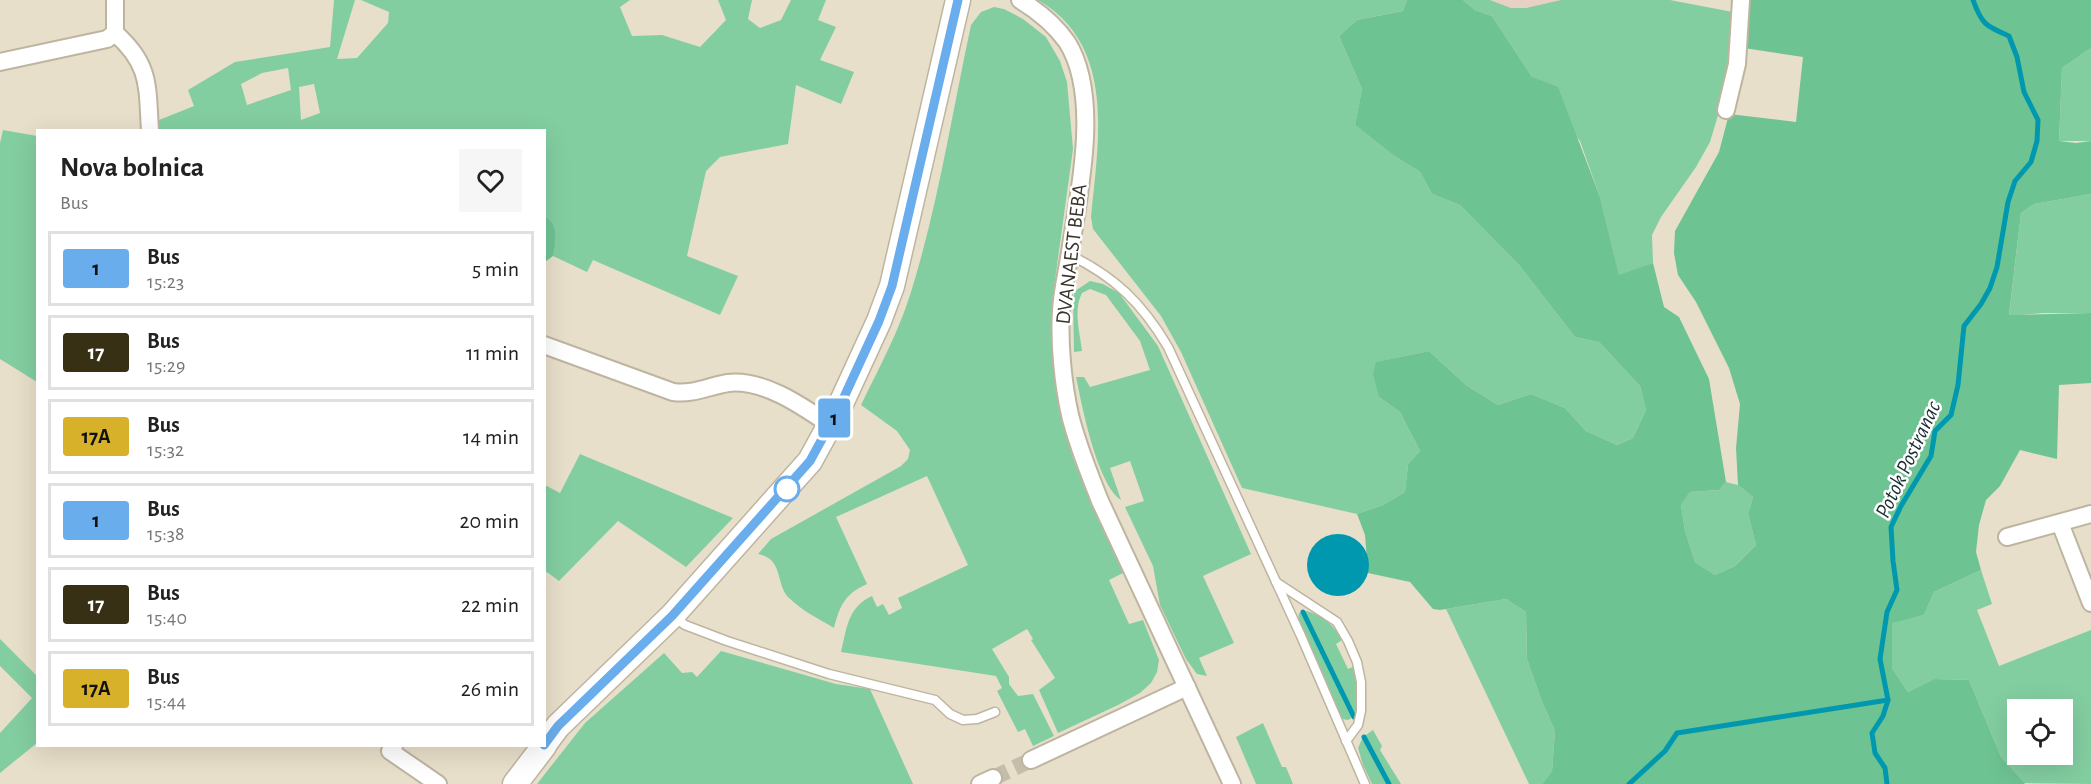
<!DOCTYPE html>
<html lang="en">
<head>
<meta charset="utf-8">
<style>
  body { margin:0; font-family:"Alegreya Sans",sans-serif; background:#f6f6f6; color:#222; height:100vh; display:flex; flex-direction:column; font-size:22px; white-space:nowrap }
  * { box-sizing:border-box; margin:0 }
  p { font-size:20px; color:#767676 }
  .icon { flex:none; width:33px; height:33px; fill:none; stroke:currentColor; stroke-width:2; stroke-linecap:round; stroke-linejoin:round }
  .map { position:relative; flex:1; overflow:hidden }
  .panel { position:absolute; left:36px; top:129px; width:510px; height:618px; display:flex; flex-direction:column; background:#fff; border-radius:0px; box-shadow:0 6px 24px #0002 }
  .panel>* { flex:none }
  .badge { padding:0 12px; border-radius:4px; font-size:21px; line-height:39px }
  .buttons { position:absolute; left:2007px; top:699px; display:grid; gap:12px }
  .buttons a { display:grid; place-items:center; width:66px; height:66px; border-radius:0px; background:#fff; box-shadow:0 6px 24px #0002; font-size:30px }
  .map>.badge { position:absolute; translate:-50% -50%; box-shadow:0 0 0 3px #fff }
  .round { display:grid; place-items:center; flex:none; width:63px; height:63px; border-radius:0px; background:#f6f6f6 }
  .head { display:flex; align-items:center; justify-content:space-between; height:102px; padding:0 24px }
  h1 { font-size:28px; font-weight:600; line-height:45px }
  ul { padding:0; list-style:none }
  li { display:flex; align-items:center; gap:18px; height:75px; margin:0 12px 9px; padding:0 12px; border:3px solid #e0e0e0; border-radius:0px }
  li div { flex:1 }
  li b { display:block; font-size:22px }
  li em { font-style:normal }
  li .badge { min-width:66px; font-weight:700; text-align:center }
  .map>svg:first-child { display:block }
  .industrial { fill:#e8d0c7 }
  .green { fill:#83cea1; fill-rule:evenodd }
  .forest { fill:#6ec393 }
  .water { fill:#0098af }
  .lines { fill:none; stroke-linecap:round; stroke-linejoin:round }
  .stream { stroke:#0098af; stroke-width:5 }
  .street-tunnel { stroke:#c5bdab; stroke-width:16; stroke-dasharray:16 8; stroke-linecap:butt }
  .lane-casing { stroke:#bdb5a0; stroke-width:11 }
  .street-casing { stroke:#bdb5a0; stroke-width:20 }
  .secondary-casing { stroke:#bdb5a0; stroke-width:27 }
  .lane { stroke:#fff; stroke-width:8 }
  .street { stroke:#fff; stroke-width:16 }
  .secondary { stroke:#fff; stroke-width:24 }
  .line-casing { stroke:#fff; stroke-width:14 }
  .line { stroke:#69adec; stroke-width:9 }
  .stop-dot { fill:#fff; stroke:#69adec; stroke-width:3 }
  .labels { text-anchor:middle; stroke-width:5; stroke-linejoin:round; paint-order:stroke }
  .street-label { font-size:21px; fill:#39352d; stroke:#fff }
  .water-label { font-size:22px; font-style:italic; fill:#192e33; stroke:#fff }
</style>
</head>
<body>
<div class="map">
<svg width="2091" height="784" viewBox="0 0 2091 784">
  <rect width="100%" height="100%" fill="#e8dfca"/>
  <polygon class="industrial" points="1490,0 1561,0 1526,8 1511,8"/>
  <g class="green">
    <path d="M334 0H355L337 59 357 58 388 23 389 12 361 0H630L620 7 632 36 662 35 700 47 726 20 718 0H752L748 19 760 28 781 20 791 0H826L818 20 836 27 820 60 854 72 841 104 796 85 788 144 720 157 706 171 687 256 738 276 720 315 593 260 587 272 553 256C556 241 560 225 545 216L544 130H156L154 122 194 106 188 90 235 62 330 47ZM288 68 291 90 247 105 241 84 262 73ZM314 84 320 113 301 120 299 87Z"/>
    <path d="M1038 0H1407L1403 11 1357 20 1339 36 1362 89 1355 125 1393 155 1420 172 1432 194 1460 205 1519 265 1575 337 1599 342 1640 386 1646 410 1633 438 1617 445 1586 431 1565 408 1531 394 1498 405 1466 385 1429 351 1377 362 1379 397 1400 412 1420 451 1408 464 1405 492 1383 505 1357 514 1242 488 1181 352 1161 316 1093 229 1091 217C1098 141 1117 46 1038 0Z"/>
    <polygon points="1463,0 1490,0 1511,8 1526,8 1561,0 1670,0 1738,13 1722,102 1710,142 1696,167 1661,217 1652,235 1653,263 1619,276 1600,197 1580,141 1532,77 1492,16 1475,10"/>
    <path d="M994 7 1004 9 1023 19 1046 37 1060 61 1067 82 1073 149 1052 302V352L1062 422 1074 461 1123 573 1109 580 1129 624 1143 620 1159 660 1157 672 1151 683 1140 693 1118 705 1058 733 1039 690 1055 678 1031 640 1033 639 1027 629 992 649 1009 677V684L1018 696 1033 694 1054 736 1033 746 1025 729 1018 732 997 691 1002 688 996 676 841 652C847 628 847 608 872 596L877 607 883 604 889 615 902 608 898 598 968 565 927 476 836 517 867 584C845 594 840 605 834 628 819 619 801 610 789 598 775 584 784 559 758 554L771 539 901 466 908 459 910 450 897 431 861 405C879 368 899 331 911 292 938 205 952 114 971 25L981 12Z"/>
    <polygon points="2091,48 2091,141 2059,141 2062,68"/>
    <polygon points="3,130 37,136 37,382 0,359 0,143"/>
    <polygon points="2091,194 2091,313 2043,313 2009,316 2021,213 2034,204"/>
    <path d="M1090 281 1103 284 1119 293 1158 346 1251 554 1203 576 1234 643 1199 658 1207 676 1197 674 1186 659 1160 605 1153 566 1125 507 1144 501 1130 461 1110 468 1121 500C1097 484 1082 406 1076 377H1084L1090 387 1150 370 1140 341 1106 295 1090 289 1082 293C1073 310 1080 333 1082 351L1074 352 1073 298 1075 291Z"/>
    <polygon points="580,454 733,518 686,567 618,521 559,581 547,572 545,575 545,485 560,493"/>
    <polygon points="1726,482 1738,485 1753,497 1748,514 1756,545 1735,566 1715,575 1695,562 1685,531 1681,505 1690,492 1719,490"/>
    <path d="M1981 570 1992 604 1977 610 1999 666 2091 630V784L2023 783 2001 757 1969 680 1936 679 1908 692 1892 668V622L1924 615 1934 592ZM2018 710H2062V754H2018Z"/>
    <polygon points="1506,599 1526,612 1527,659 1541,699 1555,731 1552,771 1542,784 1529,784 1446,609"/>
    <path d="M1307 611C1323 616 1334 625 1342 640L1336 644 1348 669 1355 666C1357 681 1364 713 1348 720L1342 719 1298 620 1299 613Z"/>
    <polygon points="0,639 38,677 37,743 0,773 0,733 32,698 0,666"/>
    <polygon points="721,651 836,684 870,689 913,784 537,784 585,723 664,653 682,673 692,672 697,677"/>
    <polygon points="1263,723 1282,767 1286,767 1293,784 1256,784 1236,737"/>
    <polygon points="1373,730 1382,746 1380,750 1401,784 1372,784 1363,765 1358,748 1363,737"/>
  </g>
  <g class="forest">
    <polygon points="1407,0 1463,0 1475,10 1492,16 1532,77 1558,87 1600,197 1619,275 1653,263 1664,307 1679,317 1709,379 1726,482 1719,490 1690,492 1681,505 1685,531 1695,562 1715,575 1735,566 1756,545 1748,514 1753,497 1738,485 1736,448 1740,404 1729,368 1696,302 1678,275 1674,253 1675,231 1719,152 1729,114 1796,122 1803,57 1744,48 1745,0 2091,0 2091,48 2062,68 2059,141 2076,143 2091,141 2091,194 2034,204 2021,213 2009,315 2091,313 2091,383 2059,385 2057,459 2020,450 2000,486 1986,500 1979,525 1976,552 1981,570 1934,592 1924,615 1892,623 1892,668 1908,692 1935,679 1969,680 2001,757 2025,784 1542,784 1552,771 1555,731 1541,699 1527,659 1526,612 1506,599 1440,610 1433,609 1410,582 1368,573 1365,535 1357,514 1383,505 1405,492 1408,464 1420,451 1400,412 1379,397 1373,374 1376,362 1429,351 1466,385 1498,405 1531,394 1565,408 1586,431 1617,445 1633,438 1646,410 1640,386 1599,342 1575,337 1519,265 1460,205 1432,194 1420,172 1393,155 1355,125 1362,89 1339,36 1357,20 1403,11"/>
    <path d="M545 216C560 225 556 241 553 256L545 262Z"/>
  </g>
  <circle class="water" cx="1338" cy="565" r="31"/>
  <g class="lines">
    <g class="stream">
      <polyline points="1303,612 1354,717"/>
      <polyline points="1364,737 1389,784"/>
      <polyline points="1629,784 1665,751 1677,733 1888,700"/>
      <path d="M1887 784 1885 768 1875 753 1872 733 1883 716 1888 700 1880 659 1887 612 1897 590 1893 561 1891 527 1901 506 1931 456 1935 431 1951 415 1958 385 1964 326 1981 304 1990 288 1997 267 2008 202 2015 181 2031 162 2037 141 2038 120 2024 92 2017 57 2009 36C1986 26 1982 25 1973 0"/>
    </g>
    <polyline class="street-tunnel" points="993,778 1031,760"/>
    <g class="lane-casing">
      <g id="lane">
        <path d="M1070 255C1115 277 1142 303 1168 347L1301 636 1365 784"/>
        <polyline points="1276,582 1337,622 1348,641 1357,662 1361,682 1361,711 1358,725 1346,741"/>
        <polyline points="673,616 685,625 727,641 829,674 935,700 950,714 963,720 977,719 995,712"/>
      </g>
    </g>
    <g class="street-casing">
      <g id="street">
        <path d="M1020 0C1038 11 1055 25 1067 42 1101 96 1079 193 1070 252 1067 272 1062 291 1061 311 1059 343 1063 384 1070 415 1077 444 1089 473 1100 501L1232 784"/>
        <path d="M115 33C151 65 147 86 150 130"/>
        <polyline points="0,62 107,39 115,33 115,0"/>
        <polyline points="1726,110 1737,64 1741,0"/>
        <path d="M544 345 673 392C693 395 709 386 728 383 764 379 802 406 830 425"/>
        <polyline points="2060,523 2091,603"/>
        <polyline points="2007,537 2091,514"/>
        <polyline points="394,746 390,751 438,784"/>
        <polyline points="1031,760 1187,687"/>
        <polyline points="980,784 993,778"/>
      </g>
    </g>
    <g class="secondary-casing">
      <g id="secondary">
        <polyline points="544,745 558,726 672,616 810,461 839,408 879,321 892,286 958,0"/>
        <polyline points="515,784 544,746"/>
      </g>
    </g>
    <use href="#lane" class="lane"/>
    <use href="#street" class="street"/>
    <use href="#secondary" class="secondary"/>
  </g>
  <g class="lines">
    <g class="line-casing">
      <polyline id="line" points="544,745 558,726 672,616 810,461 839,408 879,321 892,286 958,0"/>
    </g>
    <use href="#line" class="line"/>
  </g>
  <circle class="stop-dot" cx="787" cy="489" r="12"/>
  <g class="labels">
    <g class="street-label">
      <text transform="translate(1071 254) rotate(-83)" y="7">DVANAEST BEBA</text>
    </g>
    <g class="water-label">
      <text transform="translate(1907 459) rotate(-65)" y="8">Potok Postranac</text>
    </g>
  </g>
</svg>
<div class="buttons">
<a><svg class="icon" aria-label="locate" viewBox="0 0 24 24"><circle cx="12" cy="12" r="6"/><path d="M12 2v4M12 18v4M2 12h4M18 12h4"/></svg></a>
</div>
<b class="badge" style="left:834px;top:418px;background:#69adec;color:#111">1</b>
<section class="panel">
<div class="head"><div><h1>Nova bolnica</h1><p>Bus</p></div><a class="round"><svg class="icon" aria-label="heart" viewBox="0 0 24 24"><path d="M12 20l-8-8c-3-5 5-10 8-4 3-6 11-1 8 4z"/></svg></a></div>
<ul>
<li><span class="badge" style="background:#69adec;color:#111">1</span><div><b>Bus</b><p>15:23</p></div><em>5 min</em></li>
<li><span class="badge" style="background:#383014;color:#fff">17</span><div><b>Bus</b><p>15:29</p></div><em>11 min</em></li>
<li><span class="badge" style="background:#d6b129;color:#111">17A</span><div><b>Bus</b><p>15:32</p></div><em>14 min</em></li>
<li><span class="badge" style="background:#69adec;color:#111">1</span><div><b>Bus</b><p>15:38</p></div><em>20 min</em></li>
<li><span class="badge" style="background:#383014;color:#fff">17</span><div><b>Bus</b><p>15:40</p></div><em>22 min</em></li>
<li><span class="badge" style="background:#d6b129;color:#111">17A</span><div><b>Bus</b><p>15:44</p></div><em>26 min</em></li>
</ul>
</section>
</div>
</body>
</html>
